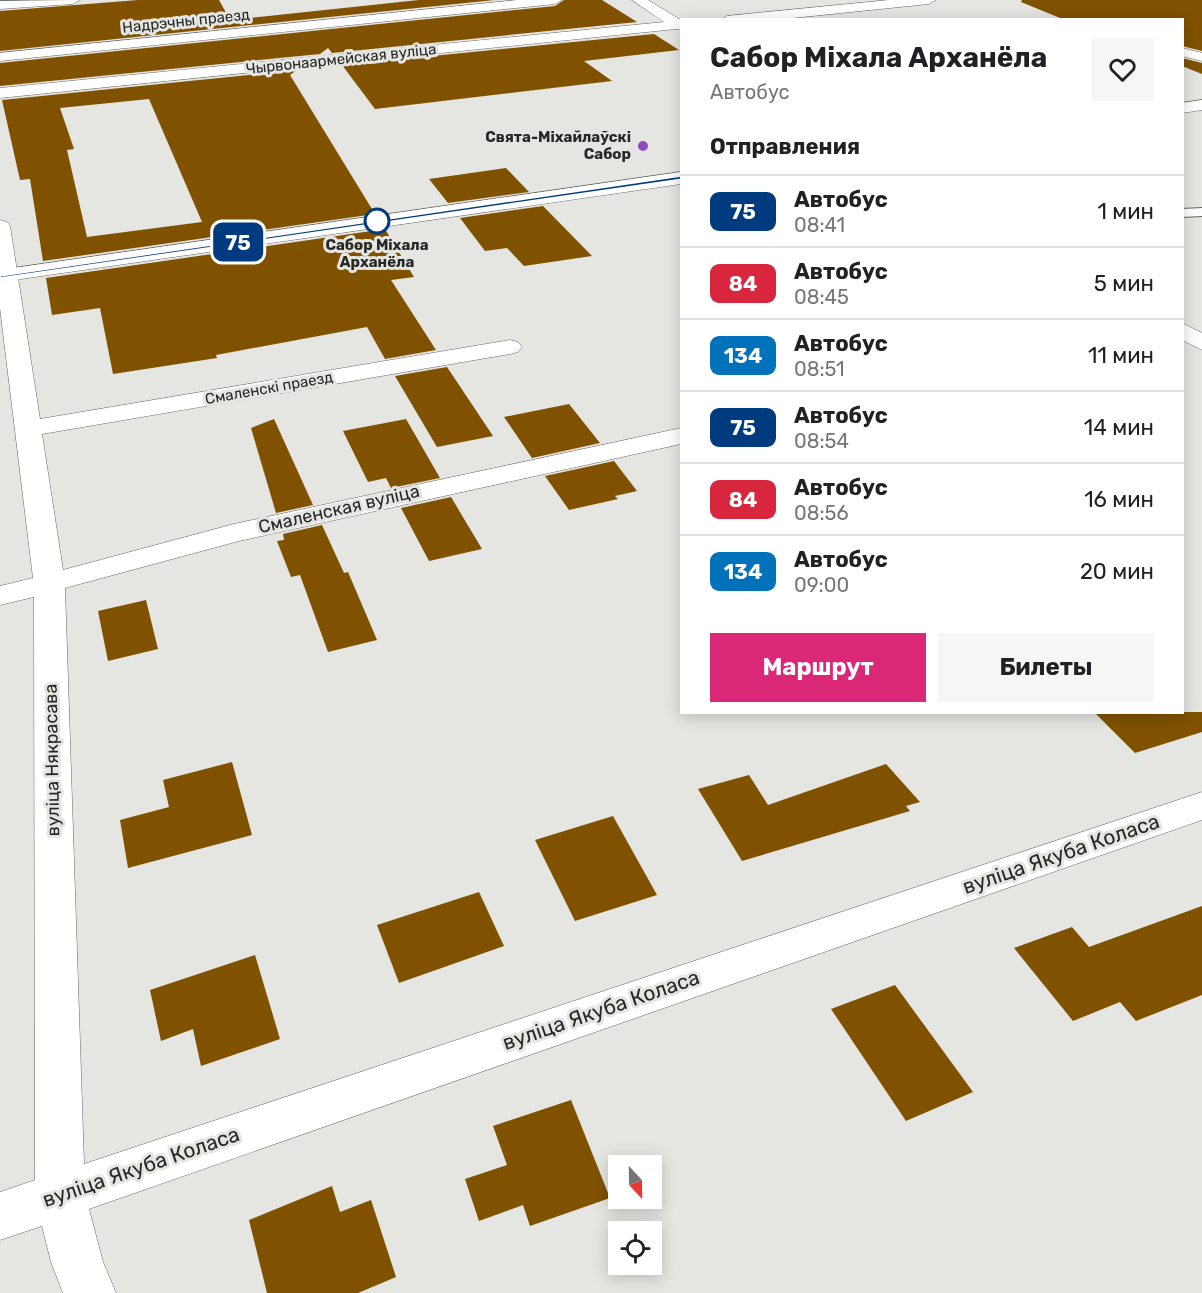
<!DOCTYPE html>
<html lang="ru">
<head>
<meta charset="utf-8">
<style>
  body { margin:0; font-family:Rubik,sans-serif; background:#f6f6f6; color:#202124; height:100vh; display:flex; flex-direction:column; font-size:22px; white-space:nowrap }
  * { box-sizing:border-box; margin:0 }
  p { font-size:20px; color:#757577 }
  .icon { flex:none; width:33px; height:33px; fill:none; stroke:currentColor; stroke-width:2; stroke-linecap:round; stroke-linejoin:round }
  .map { position:relative; flex:1; overflow:hidden }
  .details { position:absolute; left:680px; top:18px; width:504px; height:696px; display:flex; flex-direction:column; background:#fff; border-radius:0px; box-shadow:0 3px 15px #0003 }
  .details>* { flex:none }
  .badge { padding:0 12px; border-radius:9px; font-size:21px; line-height:39px }
  .needle { width:39px; rotate:158deg }
  .buttons { position:absolute; left:608px; top:1155px; display:grid; gap:12px }
  .buttons a { display:grid; place-items:center; width:54px; height:54px; border-radius:0px; background:#fff; box-shadow:0 3px 15px #0003; font-size:30px }
  .map>.badge { position:absolute; translate:-50% -50%; box-shadow:0 0 0 3px #fff }
  h2 { padding:0 30px; font-size:22px; line-height:54px }
  .round { display:grid; place-items:center; flex:none; width:63px; height:63px; border-radius:0px; background:#f6f6f6 }
  .summary { display:flex; align-items:center; justify-content:space-between; height:102px; padding:0 30px }
  h1 { font-size:28px; font-weight:700; line-height:45px }
  .cta { display:flex; gap:12px; margin-top:auto; padding:12px 30px }
  .cta a { flex:1; height:69px; border-radius:0px; background:#db2777; color:#fff; font-size:24px; font-weight:700; line-height:69px; text-align:center }
  .cta a+a { background:#f6f6f6; color:#202124 }
  ul { padding:0; list-style:none }
  li { display:flex; align-items:center; gap:18px; height:72px; padding:0 30px; border-top:2px solid #e0e0e0 }
  li div { flex:1 }
  li b { display:block; font-size:22px }
  li em { font-style:normal }
  li .badge { min-width:66px; font-weight:700; text-align:center }
  .map>svg:first-child { display:block }
  .building { fill:#805200; fill-rule:evenodd }
  .lines { fill:none; stroke-linecap:round; stroke-linejoin:round }
  .service-casing { stroke:#666663; stroke-width:2 }
  .minor-casing { stroke:#666663; stroke-width:1 }
  .secondary-casing { stroke:#666663; stroke-width:1 }
  .service { fill:#fff; fill-rule:evenodd }
  .minor { fill:#fff; fill-rule:evenodd }
  .secondary { fill:#fff; fill-rule:evenodd }
  .line { fill:#003b80; stroke:#fff; stroke-width:1.5 }
  .poi-dot { fill:#8e4cc1; stroke:#e5e5e2; stroke-width:2 }
  .stop-dot { fill:#fff; stroke:#003b80; stroke-width:3 }
  .labels { text-anchor:middle; stroke-width:6; stroke-linejoin:round; paint-order:stroke }
  .far-street-label { font-size:15px; fill:#272726; stroke:#e5e5e2 }
  .far-poi-label { font-size:15px; font-weight:bold; fill:#272726; stroke:#e5e5e2; text-anchor:end }
  .far-stop-label { font-size:15px; font-weight:bold; fill:#272726; stroke:#e5e5e2 }
  .street-label { font-size:18px; fill:#272726; stroke:#e5e5e2 }
  .near-street-label { font-size:21px; fill:#272726; stroke:#e5e5e2 }
</style>
</head>
<body>
<div class="map">
<svg width="1202" height="1293" viewBox="0 0 1202 1293">
  <rect width="100%" height="100%" fill="#e5e5e2"/>
  <g class="building">
    <polygon points="138,0 219,0 229,18 237,17 239,19 419,0 495,0 0,51 0,11"/>
    <polygon points="564,0 602,0 637,22 332,53 328,48 320,54 0,86 0,63 555,6"/>
    <polygon points="1022,0 1202,0 1202,51 1182,46 1182,20 1065,20 1021,2"/>
    <polygon points="654,34 679,50 584,61 612,81 375,109 342,65"/>
    <polygon points="1182,58 1202,63 1202,74 1182,66"/>
    <path d="M297 70 290 75 375 214 43 261 30 179 20 180 2 100ZM149 99 202 222 87 237 67 150 74 149 60 108Z"/>
    <polygon points="506,168 529,192 448,203 429,179"/>
    <polygon points="543,206 592,256 524,266 507,248 485,251 460,218"/>
    <polygon points="385,229 414,277 391,280 436,350 385,359 367,327 216,355 217,358 113,374 100,308 52,315 46,278"/>
    <polygon points="447,367 493,436 437,447 395,376"/>
    <polygon points="569,404 600,443 532,458 504,417"/>
    <polygon points="274,419 313,505 276,513 251,428"/>
    <polygon points="406,419 440,478 391,488 386,478 368,482 343,431"/>
    <polygon points="614,461 637,491 615,496 618,499 569,510 545,476"/>
    <polygon points="451,497 482,549 429,561 401,508"/>
    <polygon points="322,525 344,573 348,572 377,640 328,652 300,575 291,577 277,541 284,540 283,534"/>
    <polygon points="146,600 158,649 108,661 98,611"/>
    <polygon points="1094,712 1202,712 1202,732 1135,753"/>
    <polygon points="232,762 252,835 128,868 120,820 169,807 163,780"/>
    <polygon points="886,764 920,802 906,806 910,811 742,861 698,789 749,775 768,805"/>
    <polygon points="613,816 657,895 575,921 535,840"/>
    <polygon points="479,892 504,946 399,983 377,925"/>
    <polygon points="1202,906 1202,995 1136,1021 1120,1002 1073,1021 1014,948 1072,927 1089,947"/>
    <polygon points="255,955 280,1039 201,1066 193,1029 161,1041 150,990"/>
    <polygon points="895,985 973,1092 906,1121 831,1009"/>
    <polygon points="571,1100 610,1198 530,1226 523,1205 479,1221 465,1179 507,1165 493,1126"/>
    <polygon points="332,1186 340,1212 371,1200 396,1277 358,1293 267,1293 249,1220"/>
  </g>
  <g class="lines">
    <g class="service-casing">
      <polygon id="service" points="1202,208 1202,216 1182,217 1182,209"/>
    </g>
    <g class="minor-casing">
      <g id="minor">
        <polygon points="80,0 73,4 0,9 0,1"/>
        <polygon points="517,0 562,0 555,4 0,61 0,53"/>
        <polygon points="632,0 648,0 681,20 681,30 676,29 0,98 0,88 664,22"/>
        <polygon points="889,0 936,0 929,4 773,20 721,20 727,16"/>
        <polygon points="1182,48 1202,53 1202,61 1182,56"/>
        <polygon points="0,220 7,222 10,226 40,419 510,340 518,342 522,347 518,352 510,354 42,434 63,570 234,524 681,428 681,444 239,541 65,588 84,1164 1202,792 1202,820 89,1209 103,1262 116,1293 63,1293 51,1262 42,1226 0,1240 0,1192 35,1180 34,597 0,605 0,586 33,578 0,308"/>
        <polygon points="1182,323 1202,333 1202,350 1182,340"/>
      </g>
    </g>
    <g class="secondary-casing">
      <g id="secondary">
        <polygon points="1202,100 1202,110 1182,113 1182,103"/>
        <polygon points="681,172 681,184 0,282 0,270"/>
      </g>
    </g>
    <use href="#service" class="service"/>
    <use href="#minor" class="minor"/>
    <use href="#secondary" class="secondary"/>
  </g>
  <polygon class="line" points="681,176 683,179 0,278 0,276"/>
  <circle class="poi-dot" cx="643" cy="146" r="6"/>
  <circle class="stop-dot" cx="377" cy="221" r="12"/>
  <g class="labels">
    <g class="far-street-label">
      <text transform="translate(186 21) rotate(-6)" y="5">Надрэчны праезд</text>
      <text transform="translate(341 59) rotate(-6)" y="5">Чырвонаармейская вуліца</text>
      <text transform="translate(269 388) rotate(-10)" y="5">Смаленскі праезд</text>
    </g>
    <g class="far-poi-label">
      <text x="631" y="142">Свята-Міхайлаўскі<tspan x="631" dy="17">Сабор</tspan></text>
    </g>
    <g class="far-stop-label">
      <text x="377" y="250">Сабор Міхала<tspan x="377" dy="17">Арханёла</tspan></text>
    </g>
    <g class="street-label">
      <text transform="translate(339 509) rotate(-13)" y="6">Смаленская вуліца</text>
      <text transform="translate(52 760) rotate(-91)" y="6">вуліца Някрасава</text>
    </g>
    <g class="near-street-label">
      <text transform="translate(1061 854) rotate(-19)" y="7">вуліца Якуба Коласа</text>
      <text transform="translate(601 1010) rotate(-19)" y="7">вуліца Якуба Коласа</text>
      <text transform="translate(141 1167) rotate(-19)" y="7">вуліца Якуба Коласа</text>
    </g>
  </g>
</svg>
<div class="buttons">
<a><svg class="needle" viewBox="-14 -14 28 28"><path d="M0-13l5 13h-10z" fill="#e53935"/><path d="M0 13l5-13h-10z" fill="#757577"/></svg></a>
<a><svg class="icon" aria-label="locate" viewBox="0 0 24 24"><circle cx="12" cy="12" r="6"/><path d="M12 2v4M12 18v4M2 12h4M18 12h4"/></svg></a>
</div>
<b class="badge" style="left:238px;top:242px;background:#003b80;color:#fff">75</b>
<section class="details">
<div class="summary"><div><h1>Сабор Міхала Арханёла</h1><p>Автобус</p></div><a class="round"><svg class="icon" aria-label="heart" viewBox="0 0 24 24"><path d="M12 20l-8-8c-3-5 5-10 8-4 3-6 11-1 8 4z"/></svg></a></div>
<h2>Отправления</h2>
<ul>
<li><span class="badge" style="background:#003b80;color:#fff">75</span><div><b>Автобус</b><p>08:41</p></div><em>1 мин</em></li>
<li><span class="badge" style="background:#d7263d;color:#fff">84</span><div><b>Автобус</b><p>08:45</p></div><em>5 мин</em></li>
<li><span class="badge" style="background:#0072bc;color:#fff">134</span><div><b>Автобус</b><p>08:51</p></div><em>11 мин</em></li>
<li><span class="badge" style="background:#003b80;color:#fff">75</span><div><b>Автобус</b><p>08:54</p></div><em>14 мин</em></li>
<li><span class="badge" style="background:#d7263d;color:#fff">84</span><div><b>Автобус</b><p>08:56</p></div><em>16 мин</em></li>
<li><span class="badge" style="background:#0072bc;color:#fff">134</span><div><b>Автобус</b><p>09:00</p></div><em>20 мин</em></li>
</ul>
<div class="cta"><a>Маршрут</a><a>Билеты</a></div>
</section>
</div>
</body>
</html>
